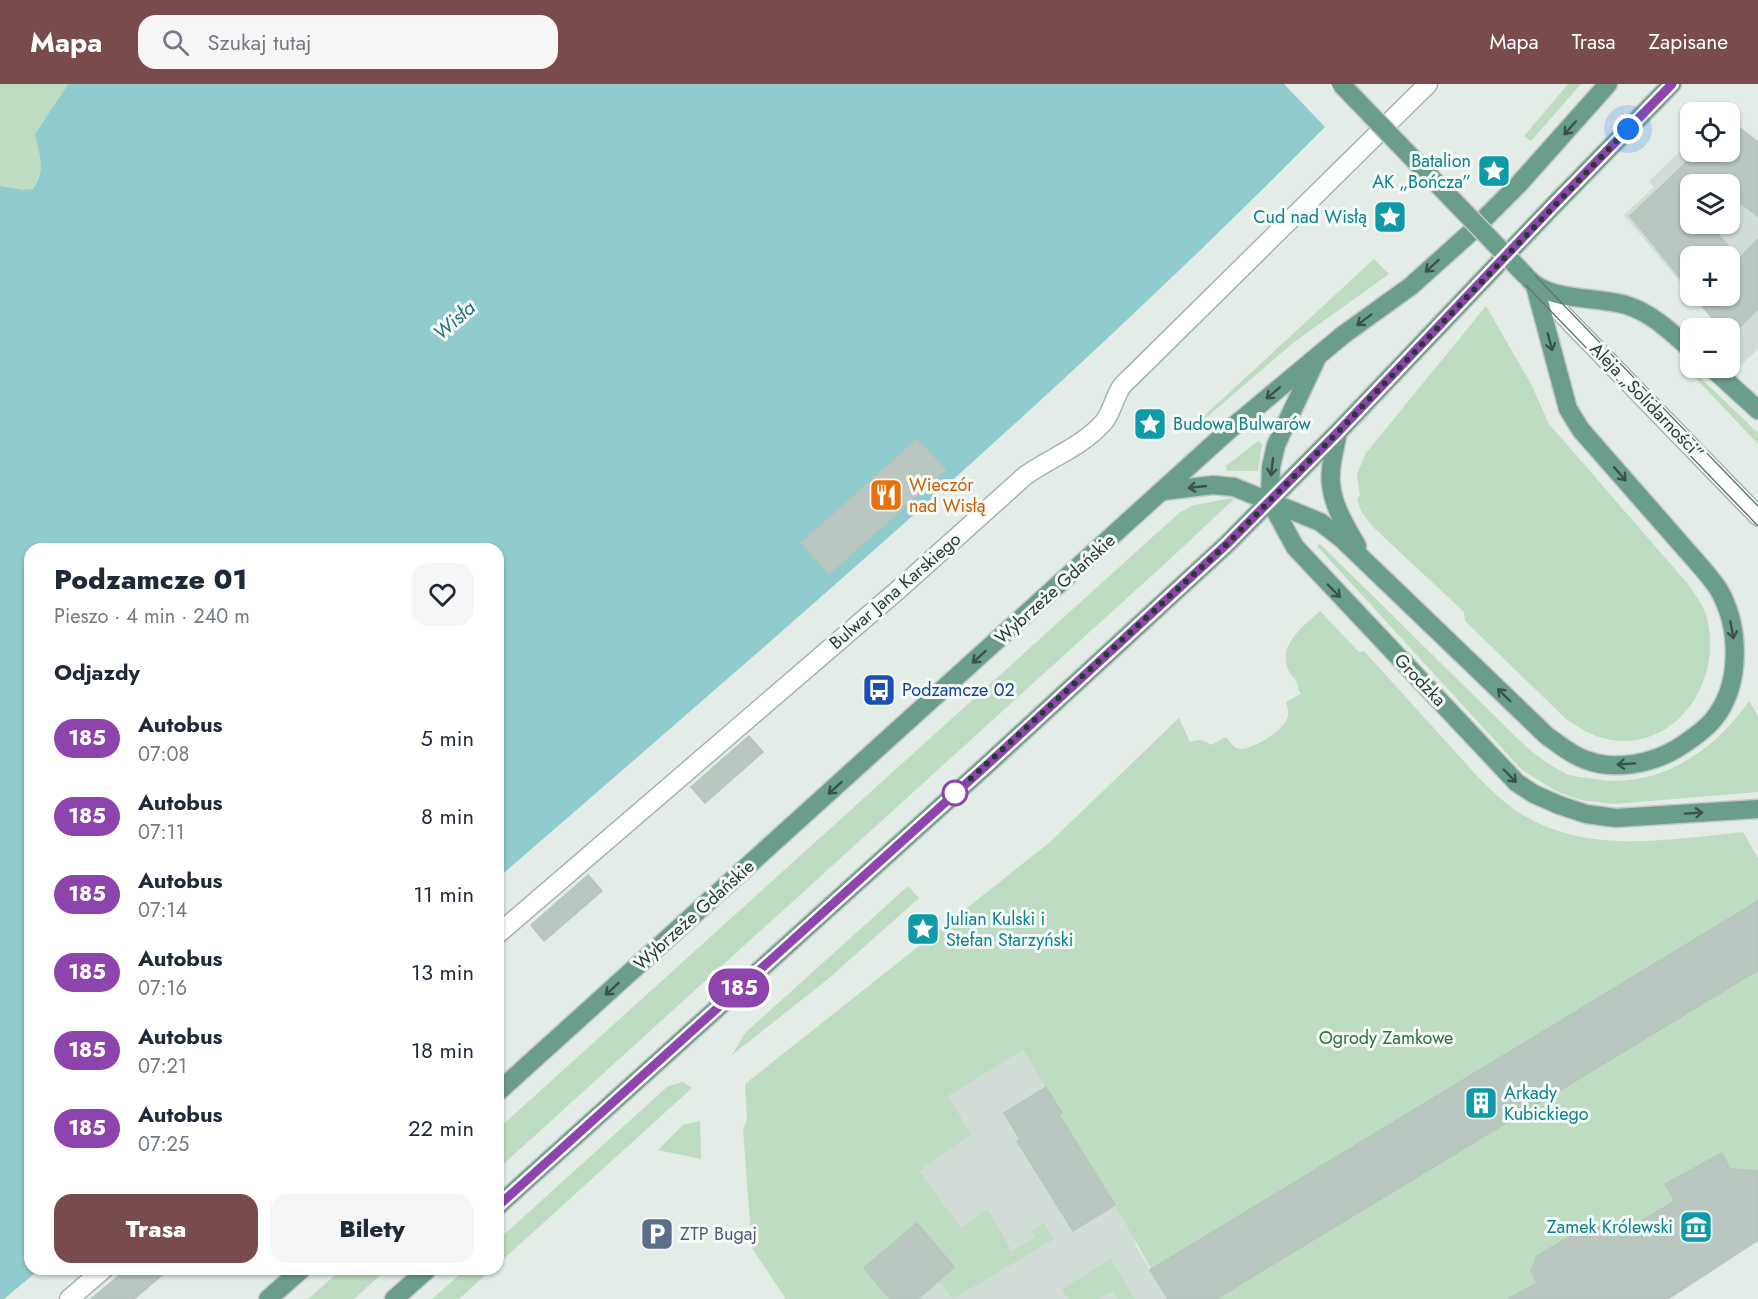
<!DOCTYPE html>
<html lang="pl">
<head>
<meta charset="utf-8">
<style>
  body { margin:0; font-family:Jost,sans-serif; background:#f6f6f7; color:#1f2937; height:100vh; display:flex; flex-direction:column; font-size:22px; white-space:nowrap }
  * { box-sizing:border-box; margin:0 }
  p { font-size:20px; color:#747a83 }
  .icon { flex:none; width:33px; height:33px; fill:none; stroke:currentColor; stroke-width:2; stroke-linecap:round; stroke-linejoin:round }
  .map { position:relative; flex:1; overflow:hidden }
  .details { position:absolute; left:24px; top:459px; width:480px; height:732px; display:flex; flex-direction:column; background:#fff; border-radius:18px; box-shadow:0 2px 4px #0004 }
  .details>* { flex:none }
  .badge { padding:0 12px; border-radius:20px; font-size:21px; line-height:39px }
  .fabs { position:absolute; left:1680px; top:18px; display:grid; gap:12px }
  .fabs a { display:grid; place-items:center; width:60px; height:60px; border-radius:12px; background:#fff; box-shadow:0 2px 4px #0004; font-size:30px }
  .you { position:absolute; width:30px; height:30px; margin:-15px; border:4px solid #fff; border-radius:50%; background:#1a73e8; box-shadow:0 0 0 9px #1a73e833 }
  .map>.badge { position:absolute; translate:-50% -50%; box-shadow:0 0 0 3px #fff }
  h2 { padding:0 30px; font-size:22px; line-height:54px }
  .round { display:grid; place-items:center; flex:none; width:63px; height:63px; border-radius:18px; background:#f6f6f7 }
  .summary { display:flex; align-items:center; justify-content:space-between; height:102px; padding:0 30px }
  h1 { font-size:28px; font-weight:800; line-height:45px }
  .button { display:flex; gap:12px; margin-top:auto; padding:12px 30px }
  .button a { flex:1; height:69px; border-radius:18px; background:#794b4c; color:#fff; font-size:24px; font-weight:800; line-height:69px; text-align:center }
  .button a+a { background:#f6f6f7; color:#1f2937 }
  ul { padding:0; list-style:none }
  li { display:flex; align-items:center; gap:18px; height:78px; padding:0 30px }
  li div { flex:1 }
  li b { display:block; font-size:22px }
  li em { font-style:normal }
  li .badge { min-width:66px; font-weight:700; text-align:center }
  header { display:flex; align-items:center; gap:36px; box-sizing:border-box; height:84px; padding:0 30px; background:#794b4c; color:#fff }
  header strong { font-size:28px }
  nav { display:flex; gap:33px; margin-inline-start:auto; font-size:21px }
  .search { width:420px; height:54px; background:#f6f6f7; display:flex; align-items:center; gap:15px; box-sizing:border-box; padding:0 21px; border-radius:18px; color:#747a83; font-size:22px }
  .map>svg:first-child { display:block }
  .built { fill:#d2dcd6; fill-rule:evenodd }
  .green { fill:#bedcc2 }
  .water { fill:#90cccd }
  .pier { fill:#e4ece7 }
  .building { fill:#b9c7c0; stroke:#b6c5bd; stroke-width:1.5 }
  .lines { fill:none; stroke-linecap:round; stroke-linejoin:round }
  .minor-casing { stroke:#a7b4ad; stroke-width:21 }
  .major-casing { stroke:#c2c8c6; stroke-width:21 }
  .minor { stroke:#fff; stroke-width:18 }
  .major { stroke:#6b9e8a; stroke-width:18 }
  .tram { stroke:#5f786e; stroke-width:1.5 }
  .major-bridge-casing { stroke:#c2c8c6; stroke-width:21; stroke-linecap:butt }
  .major-bridge { stroke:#6b9e8a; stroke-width:18 }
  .oneway { stroke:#365449 }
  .line-casing { stroke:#fff; stroke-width:14 }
  .line { stroke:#8e44ad; stroke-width:9 }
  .walk { stroke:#243c33; stroke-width:6; stroke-dasharray:0 10.8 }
  .stop-dot { fill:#fff; stroke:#8e44ad; stroke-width:3 }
  .labels { text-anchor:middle; stroke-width:6; stroke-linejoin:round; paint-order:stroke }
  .culture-label { font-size:18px; fill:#0d838f; stroke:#f4f9f6; text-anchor:end }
  .street-label { font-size:18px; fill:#243c33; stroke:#f4f9f6 }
  .food-label { font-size:18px; fill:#c56008; stroke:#f4f9f6; text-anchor:start }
  .transit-label { font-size:18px; fill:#164399; stroke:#f4f9f6; text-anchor:start }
  .park-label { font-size:18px; fill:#317041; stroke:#f4f9f6 }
  .service-label { font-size:18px; fill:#4e5e75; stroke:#f4f9f6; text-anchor:start }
  .water-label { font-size:20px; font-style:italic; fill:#237274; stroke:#f4f9f6 }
</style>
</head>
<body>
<header>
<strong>Mapa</strong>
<div class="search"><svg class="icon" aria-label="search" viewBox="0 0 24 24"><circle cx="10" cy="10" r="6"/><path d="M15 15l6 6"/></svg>Szukaj tutaj</div>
<nav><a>Mapa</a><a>Trasa</a><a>Zapisane</a></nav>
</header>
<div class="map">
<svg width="1758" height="1215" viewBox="0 0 1758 1215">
  <rect width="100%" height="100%" fill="#e4ece7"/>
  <g class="built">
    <path d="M1730 35 1758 56V265L1740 282 1730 270V244H1719L1692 212H1730V172H1690V210L1624 131 1654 103 1649 97 1690 58V68H1730ZM1690 100H1730V140H1690Z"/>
    <polygon points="1020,825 1137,1164 1168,1215 786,1215 752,1164"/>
  </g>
  <g class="green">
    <polygon points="0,0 68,0 35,50 62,104 0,109"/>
    <polygon points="1568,0 1581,0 1531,57 1524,52"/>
    <polygon points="1374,175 1389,190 1293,259 1194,344 1192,343"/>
    <path d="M1486 222 1531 300 1549 340 1688 500C1694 509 1701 518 1705 528 1726 590 1681 666 1611 656 1593 653 1579 644 1565 634L1465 537 1464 528 1371 441 1361 427 1357 415 1360 411 1357 390 1366 369Z"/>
    <polygon points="1688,282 1758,349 1758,360 1686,284"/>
    <polygon points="1258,357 1262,360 1258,387 1227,387 1226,382"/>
    <polygon points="1232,414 1233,416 1169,476 498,1085 498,1045 1179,429 1194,421"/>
    <path d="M1320 460 1515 652C1529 666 1545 679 1563 688 1572 693 1584 693 1594 695 1657 706 1715 667 1749 617L1758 632V708L1614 720 1580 716 1556 707 1522 686 1317 462Z"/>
    <path d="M1320 527 1359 568 1364 567 1479 694C1493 708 1507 722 1525 732 1591 771 1670 755 1743 748L1758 774V1087L1730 1085 1665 1100 1676 1117 1612 1155 1606 1144 1590 1141 1537 1172 1531 1187 1537 1199 1508 1215H1168L1115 1121 1059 1031 1062 1029 1023 966 948 1012 971 1050 919 1087 961 1144 987 1125 1012 1167 1035 1153 1032 1147 1044 1139 1054 1155 953 1215 938 1197 954 1183 917 1139 864 1184 890 1215H786L752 1164 743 1045 747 1035 745 1000 1050 758 1179 634 1190 658C1199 655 1203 655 1211 661L1226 653C1230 658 1233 664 1240 665 1253 666 1286 645 1288 632 1289 627 1287 622 1286 618L1301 610C1298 606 1298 601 1296 597 1294 593 1290 590 1288 585 1277 561 1305 541 1320 527Z"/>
    <polygon points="908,802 919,814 828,895 732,971 745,949"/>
    <polygon points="683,998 692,1004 498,1180 498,1156 668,1002"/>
    <polygon points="700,1037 701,1075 658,1066 683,1041"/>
    <polygon points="1111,1175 1135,1215 1118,1215 1113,1207 1099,1215 1068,1215 1062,1205"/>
    <polygon points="342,1185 387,1185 354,1215 308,1215"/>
    <polygon points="466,1185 492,1185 459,1215 432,1215"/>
  </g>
  <path class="water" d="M68 0H1367C1094 282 794 537 498 794V465H30V1185H40L4 1215H0V102L23 106 33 105C47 87 39 70 35 50Z"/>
  <polygon class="pier" points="1284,0 1370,0 1327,45"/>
  <g class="building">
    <polygon points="1730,36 1758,59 1758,132 1730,111 1730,100 1690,100 1690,140 1709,140 1737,172 1690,172 1690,206 1630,132 1697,68 1730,68"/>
    <polygon points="1758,155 1758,225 1730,253 1730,244 1721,244 1694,212 1730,212 1730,184"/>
    <polygon points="917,355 946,386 829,490 801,459"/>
    <polygon points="749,652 763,668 705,719 691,703"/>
    <polygon points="588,791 602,807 544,857 531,841"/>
    <polygon points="1758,817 1758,886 1216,1215 1168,1215 1150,1186"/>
    <polygon points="1046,1003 1062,1029 1059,1031 1115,1121 1073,1147 1017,1057 1020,1055 1004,1029"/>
    <polygon points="1722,1069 1730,1085 1758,1087 1758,1156 1668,1215 1508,1215 1537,1199 1531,1187 1537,1172 1590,1141 1606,1144 1612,1155 1675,1117 1665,1100"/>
    <polygon points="917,1139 954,1183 918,1215 890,1215 864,1184"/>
    <polygon points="127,1185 169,1185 134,1215 91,1215"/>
  </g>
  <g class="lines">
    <g class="minor-casing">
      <g id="minor">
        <polyline points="1535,202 1758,432"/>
        <path d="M498 850 898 506 1026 391C1052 373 1081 363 1103 339 1112 329 1114 313 1122 302 1125 298 1129 295 1132 292L1428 0"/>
        <polyline points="69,1215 104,1185"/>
      </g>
    </g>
    <g class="major-casing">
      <g id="major">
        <path d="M1529 195C1550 218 1597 212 1626 221 1652 229 1671 248 1690 265"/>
        <polyline points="1316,276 1276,361 1271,383 1270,417 1295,463 1517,699 1534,710 1559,721 1586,730 1616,734 1758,725"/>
        <polyline points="1712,284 1758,326"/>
        <path d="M1338 348C1335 365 1329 383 1331 400 1333 422 1346 443 1357 462"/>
        <path d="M1163 407 1213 401 1234 403 1320 438 1341 454 1547 652C1559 660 1571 671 1586 676 1615 687 1651 680 1678 664 1690 656 1704 647 1713 636 1742 601 1740 543 1719 506 1714 498 1708 491 1702 484L1581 346 1568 325 1535 202"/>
        <polyline points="498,1008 1229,346 1343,251 1411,202 1470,149 1518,101 1608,0"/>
        <polyline points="498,1122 989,679 1227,460 1338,348 1553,122 1672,0"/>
        <polyline points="268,1215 302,1185"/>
        <polyline points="394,1215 428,1185"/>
      </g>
    </g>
    <use href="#minor" class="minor"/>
    <use href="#major" class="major"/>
    <g class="tram">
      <polyline points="1332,0 1758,442"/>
      <polyline points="1350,0 1758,422"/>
    </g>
    <g class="major-bridge-casing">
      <polyline id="major-bridge" points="1341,0 1526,192"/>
    </g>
    <use href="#major-bridge" class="major-bridge"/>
  </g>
  <defs><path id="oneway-shaft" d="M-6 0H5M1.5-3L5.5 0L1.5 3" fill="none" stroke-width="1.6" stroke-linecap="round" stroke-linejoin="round" transform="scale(1.5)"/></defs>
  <g class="oneway">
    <use href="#oneway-shaft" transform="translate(1570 44) rotate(131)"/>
    <use href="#oneway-shaft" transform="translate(1432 182) rotate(138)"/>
    <use href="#oneway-shaft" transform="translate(1364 236) rotate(143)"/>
    <use href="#oneway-shaft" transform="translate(1550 258) rotate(75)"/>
    <use href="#oneway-shaft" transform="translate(1273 309) rotate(140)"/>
    <use href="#oneway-shaft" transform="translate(1272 383) rotate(97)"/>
    <use href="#oneway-shaft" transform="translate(1620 390) rotate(49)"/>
    <use href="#oneway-shaft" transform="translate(1197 403) rotate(174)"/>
    <use href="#oneway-shaft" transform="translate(1334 507) rotate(46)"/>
    <use href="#oneway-shaft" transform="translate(1732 546) rotate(79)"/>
    <use href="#oneway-shaft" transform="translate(979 573) rotate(138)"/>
    <use href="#oneway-shaft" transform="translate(1504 611) rotate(-136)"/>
    <use href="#oneway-shaft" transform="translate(1626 680) rotate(176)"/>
    <use href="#oneway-shaft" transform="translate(1510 692) rotate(46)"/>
    <use href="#oneway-shaft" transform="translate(835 704) rotate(138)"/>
    <use href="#oneway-shaft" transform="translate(1694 729) rotate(-4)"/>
    <use href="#oneway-shaft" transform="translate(612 905) rotate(138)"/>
  </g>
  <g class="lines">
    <g class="line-casing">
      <polyline id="line" points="498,1122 989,679 1227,460 1338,348 1553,122 1672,0"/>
    </g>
    <use href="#line" class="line"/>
    <polyline class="walk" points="955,709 1227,460 1338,348 1628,45"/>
  </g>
  <defs>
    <g id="sight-square" transform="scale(1.725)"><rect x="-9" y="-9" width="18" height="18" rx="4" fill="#0f9aa8" stroke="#f4f9f6"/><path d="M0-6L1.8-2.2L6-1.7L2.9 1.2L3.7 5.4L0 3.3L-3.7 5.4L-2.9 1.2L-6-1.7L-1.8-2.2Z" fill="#fff"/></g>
    <g id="restaurant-square" transform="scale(1.725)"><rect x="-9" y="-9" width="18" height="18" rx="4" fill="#e8710a" stroke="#f4f9f6"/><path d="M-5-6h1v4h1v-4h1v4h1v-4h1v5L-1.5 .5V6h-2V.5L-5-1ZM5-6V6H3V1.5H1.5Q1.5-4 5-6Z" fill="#fff"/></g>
    <g id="bus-square" transform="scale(1.725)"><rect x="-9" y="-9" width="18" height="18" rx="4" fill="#1a4fb4" stroke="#f4f9f6"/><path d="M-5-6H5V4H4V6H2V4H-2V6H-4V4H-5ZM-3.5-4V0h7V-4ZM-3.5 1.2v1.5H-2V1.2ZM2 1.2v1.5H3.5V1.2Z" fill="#fff"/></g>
    <g id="building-square" transform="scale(1.725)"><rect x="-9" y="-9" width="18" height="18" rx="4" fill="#0f9aa8" stroke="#f4f9f6"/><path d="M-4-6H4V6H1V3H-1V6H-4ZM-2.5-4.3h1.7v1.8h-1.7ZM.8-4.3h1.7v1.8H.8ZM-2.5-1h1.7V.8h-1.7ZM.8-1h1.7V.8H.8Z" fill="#fff"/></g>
    <g id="museum-square" transform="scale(1.725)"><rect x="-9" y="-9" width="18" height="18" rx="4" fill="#0f9aa8" stroke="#f4f9f6"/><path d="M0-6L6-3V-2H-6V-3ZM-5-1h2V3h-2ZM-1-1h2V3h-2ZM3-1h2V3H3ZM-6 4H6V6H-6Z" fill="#fff"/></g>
    <g id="parking-square" transform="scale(1.725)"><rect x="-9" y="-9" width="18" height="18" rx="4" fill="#5c6f8a" stroke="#f4f9f6"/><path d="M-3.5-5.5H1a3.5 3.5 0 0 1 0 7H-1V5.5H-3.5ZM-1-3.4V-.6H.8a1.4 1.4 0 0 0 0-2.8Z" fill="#fff"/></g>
  </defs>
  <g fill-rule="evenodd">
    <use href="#sight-square" x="1494" y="87"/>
    <use href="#sight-square" x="1390" y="133"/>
    <use href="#sight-square" x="1150" y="340"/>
    <use href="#restaurant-square" x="886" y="411"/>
    <use href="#bus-square" x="879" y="606"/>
    <use href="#sight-square" x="923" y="845"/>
    <use href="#building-square" x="1481" y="1019"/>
    <use href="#museum-square" x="1696" y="1143"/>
    <use href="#parking-square" x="657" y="1150"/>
  </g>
  <circle class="stop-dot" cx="955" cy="709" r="12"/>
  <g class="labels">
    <g class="culture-label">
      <text x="1471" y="83">Batalion<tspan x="1471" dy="21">AK „Bończa”</tspan></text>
      <text x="1367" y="139">Cud nad Wisłą</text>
      <text x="1173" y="346" text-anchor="start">Budowa Bulwarów</text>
      <text x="946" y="841" text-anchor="start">Julian Kulski i<tspan x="946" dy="21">Stefan Starzyński</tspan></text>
      <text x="1504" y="1015" text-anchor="start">Arkady<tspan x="1504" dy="21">Kubickiego</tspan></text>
      <text x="1673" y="1149">Zamek Królewski</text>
    </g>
    <g class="street-label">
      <text transform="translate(1647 317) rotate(46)" y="6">Aleja „Solidarności”</text>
      <text transform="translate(1055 505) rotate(-42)" y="6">Wybrzeże Gdańskie</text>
      <text transform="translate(895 507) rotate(-41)" y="6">Bulwar Jana Karskiego</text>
      <text transform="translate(1420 596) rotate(46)" y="6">Grodzka</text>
      <text transform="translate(694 831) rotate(-42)" y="6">Wybrzeże Gdańskie</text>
    </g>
    <g class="food-label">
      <text x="909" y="407">Wieczór<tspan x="909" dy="21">nad Wisłą</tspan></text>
    </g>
    <g class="transit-label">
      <text x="902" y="612">Podzamcze 02</text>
    </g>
    <g class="park-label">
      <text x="1386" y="960">Ogrody Zamkowe</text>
    </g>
    <g class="service-label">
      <text x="680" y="1156">ZTP Bugaj</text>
    </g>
    <g class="water-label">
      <text transform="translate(454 236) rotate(-41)" y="7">Wisła</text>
    </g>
  </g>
</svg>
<div class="fabs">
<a><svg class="icon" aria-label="locate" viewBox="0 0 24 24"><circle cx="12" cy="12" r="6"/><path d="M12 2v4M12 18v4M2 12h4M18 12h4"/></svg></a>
<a><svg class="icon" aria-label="layers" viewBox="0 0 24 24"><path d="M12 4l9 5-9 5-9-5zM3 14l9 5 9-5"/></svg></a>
<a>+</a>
<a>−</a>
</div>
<div class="you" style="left:1628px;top:45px"></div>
<b class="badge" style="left:739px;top:904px;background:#8e44ad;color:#fff">185</b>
<section class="details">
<div class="summary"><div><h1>Podzamcze 01</h1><p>Pieszo · 4 min · 240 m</p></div><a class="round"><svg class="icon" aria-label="heart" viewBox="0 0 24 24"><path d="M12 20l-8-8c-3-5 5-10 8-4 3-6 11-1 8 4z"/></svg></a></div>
<h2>Odjazdy</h2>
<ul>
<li><span class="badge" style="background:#8e44ad;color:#fff">185</span><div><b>Autobus</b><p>07:08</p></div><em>5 min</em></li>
<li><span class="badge" style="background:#8e44ad;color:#fff">185</span><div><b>Autobus</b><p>07:11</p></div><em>8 min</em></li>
<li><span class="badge" style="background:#8e44ad;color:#fff">185</span><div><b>Autobus</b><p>07:14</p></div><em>11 min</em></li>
<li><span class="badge" style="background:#8e44ad;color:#fff">185</span><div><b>Autobus</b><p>07:16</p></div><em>13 min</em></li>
<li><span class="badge" style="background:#8e44ad;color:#fff">185</span><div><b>Autobus</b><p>07:21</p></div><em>18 min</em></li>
<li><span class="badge" style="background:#8e44ad;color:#fff">185</span><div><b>Autobus</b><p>07:25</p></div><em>22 min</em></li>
</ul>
<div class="button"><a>Trasa</a><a>Bilety</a></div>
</section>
</div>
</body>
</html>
